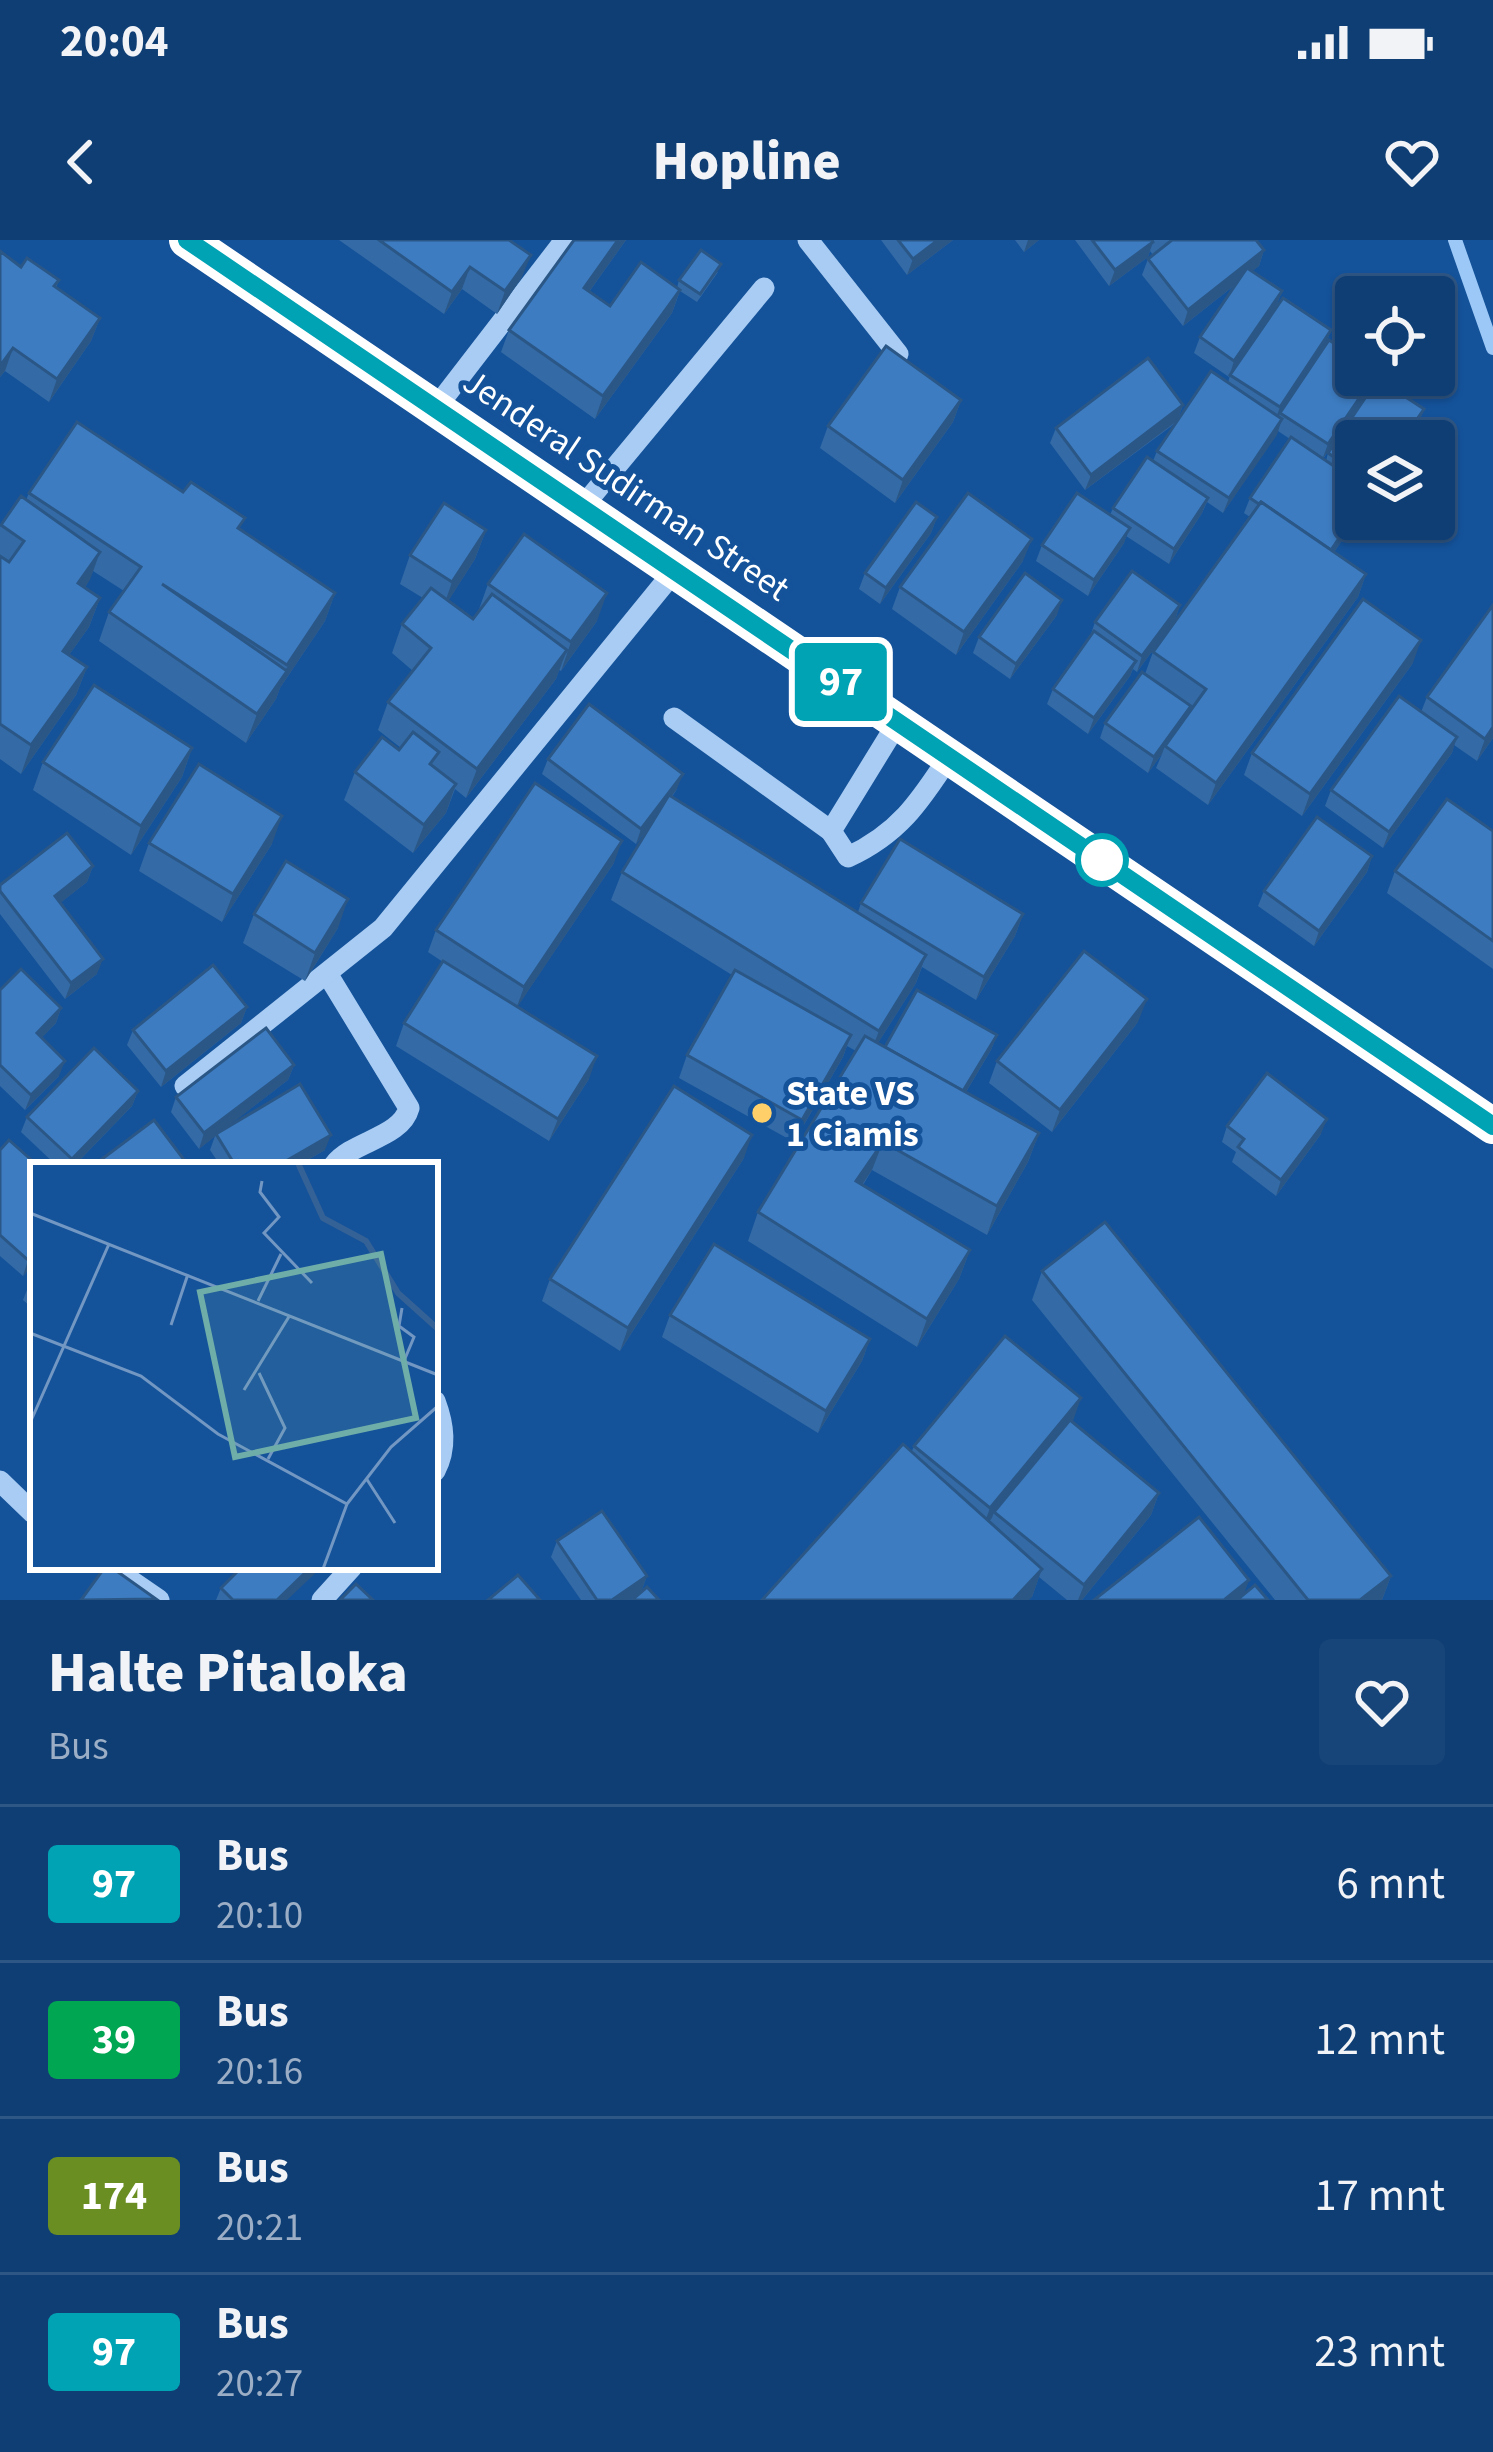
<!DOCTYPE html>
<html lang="id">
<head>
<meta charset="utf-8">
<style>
  body { margin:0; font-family:"Source Sans 3",sans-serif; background:#184579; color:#f1f3f6; height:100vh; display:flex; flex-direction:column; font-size:45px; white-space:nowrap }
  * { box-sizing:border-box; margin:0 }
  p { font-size:39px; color:#9baec5 }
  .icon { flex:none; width:66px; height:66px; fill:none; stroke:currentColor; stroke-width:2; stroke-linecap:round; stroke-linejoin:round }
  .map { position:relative; height:1360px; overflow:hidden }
  .sheet { display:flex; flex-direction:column; background:#0f3e74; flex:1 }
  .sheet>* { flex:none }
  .badge { padding:0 24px; border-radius:9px; font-size:42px; line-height:78px }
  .fabs { position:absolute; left:1335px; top:36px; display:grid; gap:24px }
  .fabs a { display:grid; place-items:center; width:120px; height:120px; border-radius:12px; background:#0f3e74; box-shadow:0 3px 9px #0004,0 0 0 3px #2f5786; font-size:60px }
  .map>.badge { position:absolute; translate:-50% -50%; box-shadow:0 0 0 6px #fff }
  .round { display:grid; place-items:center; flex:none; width:126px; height:126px; border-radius:12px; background:#184579 }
  .headline { display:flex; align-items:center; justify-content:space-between; height:204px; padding:0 48px }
  h1 { font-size:57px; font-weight:800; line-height:90px }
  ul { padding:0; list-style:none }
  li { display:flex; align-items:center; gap:36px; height:156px; padding:0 48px; border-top:3px solid #2f5786 }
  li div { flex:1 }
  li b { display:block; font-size:45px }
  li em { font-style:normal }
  li .badge { min-width:132px; font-weight:700; text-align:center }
  .status { display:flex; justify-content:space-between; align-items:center; height:84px; padding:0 60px; background:#0f3e74; direction:ltr }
  .status svg { height:33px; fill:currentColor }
  header { display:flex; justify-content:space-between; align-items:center; height:156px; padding:0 48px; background:#0f3e74; font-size:54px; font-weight:800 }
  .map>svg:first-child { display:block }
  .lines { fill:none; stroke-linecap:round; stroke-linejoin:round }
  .stream { stroke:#9bc8f6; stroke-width:14 }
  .minor { stroke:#a8ccf3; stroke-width:21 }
  .highway { stroke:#fff; stroke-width:36 }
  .wall { fill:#346ba6 }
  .shaded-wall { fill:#2b5787 }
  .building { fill:#3d7cc1; stroke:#2b5787; stroke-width:3 }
  .line-casing { stroke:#fff; stroke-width:27 }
  .line { stroke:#00a3b4; stroke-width:18 }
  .stop-dot { fill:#fff; stroke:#00a3b4; stroke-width:6 }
  .poi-dot { fill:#ffd06a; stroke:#14529a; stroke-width:4.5 }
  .labels { text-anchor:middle; stroke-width:10; stroke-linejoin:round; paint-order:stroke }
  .street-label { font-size:36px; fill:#fff; stroke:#14529a }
  .poi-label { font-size:36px; font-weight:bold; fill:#fff; stroke:#14529a; text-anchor:start }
  .inset-river { fill:none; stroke:#356296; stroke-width:6 }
  .inset-road { fill:none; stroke:#7297c2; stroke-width:3 }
  .view { fill:#6fada8; fill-opacity:0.15; stroke:#6fada8; stroke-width:6 }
  .inset-edge { fill:none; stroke:#fff; stroke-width:6 }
</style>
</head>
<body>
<div class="status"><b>20:04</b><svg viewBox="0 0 49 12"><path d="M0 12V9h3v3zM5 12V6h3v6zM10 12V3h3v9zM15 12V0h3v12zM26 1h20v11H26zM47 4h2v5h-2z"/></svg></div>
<header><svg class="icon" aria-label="back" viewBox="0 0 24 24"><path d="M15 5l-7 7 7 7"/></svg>Hopline<svg class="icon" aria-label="heart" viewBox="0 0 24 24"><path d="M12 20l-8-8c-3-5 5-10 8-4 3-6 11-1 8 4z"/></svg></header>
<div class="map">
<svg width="1493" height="1360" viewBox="0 0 1493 1360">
  <rect width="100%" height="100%" fill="#14529a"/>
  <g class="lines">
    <polyline class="stream" points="1455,0 1493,108"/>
    <g class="minor">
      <polyline points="808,0 898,114"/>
      <polyline points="438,165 565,0"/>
      <polyline points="584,265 764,48"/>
      <polyline points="674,478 831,591"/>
      <path d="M898 482 831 591 848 617C898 594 919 563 949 517"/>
      <path d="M328 735 409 868C401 898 352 901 334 925"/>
      <polyline points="185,846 383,688 676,329"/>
      <path d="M435 1161C444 1185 447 1208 435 1231"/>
      <polyline points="0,1241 33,1273"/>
      <polyline points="111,1327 159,1360"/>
      <polyline points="322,1360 352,1327"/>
    </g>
    <polyline class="highway" points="187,0 1493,886"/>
  </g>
  <g class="wall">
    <polygon points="339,0 509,0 522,37 497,74 462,49 444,74"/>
    <polygon points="574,0 626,0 589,52 610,66 677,48 679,40 718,32 697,62 680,51 672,73 595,179 501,112 509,90"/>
    <polygon points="881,0 953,0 907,35"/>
    <polygon points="1015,0 1039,0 1024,12"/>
    <polygon points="1075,0 1256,0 1264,10 1259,26 1252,31 1282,51 1276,67 1229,137 1194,113 1200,97 1235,45 1183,86 1142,35 1148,19 1153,15 1150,11 1148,17 1109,46"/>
    <polygon points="0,11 21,27 59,40 56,48 100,78 91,101 49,162 5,131 0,137"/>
    <polygon points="1283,58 1331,90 1326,104 1329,100 1356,118 1356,135 1376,135 1371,148 1323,219 1326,221 1328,213 1378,139 1424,169 1418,184 1407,201 1356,201 1357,279 1334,312 1366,334 1358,357 1208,565 1156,528 1162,514 1148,533 1100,498 1105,483 1142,432 1145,434 1153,412 1250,277 1244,273 1250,258 1290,199 1278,191 1223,273 1207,262 1202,273 1169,324 1126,296 1124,303 1088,356 1036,321 1042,305 1077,253 1110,275 1113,268 1147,217 1153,221 1157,211 1177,182 1085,250 1050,203 1056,188 1148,118 1183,165 1178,179 1211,131 1228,143 1230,135"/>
    <polygon points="961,160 953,182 895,263 820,208 828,186"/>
    <polygon points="29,253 240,290 335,353 325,381 280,448 276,459 246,503 99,401 109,372 124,351 93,331 85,348 100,358 89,387 69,415 87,427 76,455 21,534 0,519 0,287 21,256 26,260"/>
    <polygon points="937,277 931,293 880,364 859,349 865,333"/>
    <polygon points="486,290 475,319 448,361 473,379 478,372 488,344 597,381 561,431 559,430 556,439 466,558 455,549 446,573 413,613 344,560 355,532 401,508 378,490 388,462 413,431 392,413 402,384 423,358 400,344 410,315"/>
    <polygon points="1023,321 956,415 892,369 900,347"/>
    <polygon points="1180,365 1175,380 1137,432 1133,429 1130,436 1088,494 1047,464 1053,449 1090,397 1095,382"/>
    <polygon points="1493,365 1493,498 1477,521 1454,505 1452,513 1383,608 1325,566 1331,550 1421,472 1427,457"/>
    <polygon points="1057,375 1010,439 973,413 979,397"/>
    <polygon points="1413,423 1302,576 1244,535 1252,513"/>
    <polygon points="192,508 182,537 131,615 33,550 43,522"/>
    <polygon points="548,519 677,549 672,557 858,672 861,663 1023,674 1015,696 976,760 922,727 916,743 878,803 885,807 997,795 991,810 966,852 1039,893 1028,922 987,995 872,930 863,945 970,1010 959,1039 917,1107 748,1001 758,972 856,811 847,806 843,817 794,902 679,838 687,815 732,735 611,660 622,632 652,583 636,604 542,534"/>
    <polygon points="1493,591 1493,729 1387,653 1395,631"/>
    <polygon points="149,603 272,604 222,682 139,631"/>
    <polygon points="1372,616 1367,632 1314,706 1258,666 1264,651"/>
    <polygon points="614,623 517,767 589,839 549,901 396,806 404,783 443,722 428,712 436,690"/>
    <polygon points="93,626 87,642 60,663 97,734 65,759 0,674 0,645"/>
    <polygon points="254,674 338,688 305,741 243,703"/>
    <polygon points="0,750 61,768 56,783 41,798 59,836 25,870 0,846"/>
    <polygon points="247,767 241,783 161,847 127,805 133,790"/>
    <polygon points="1138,782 1052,892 989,843 997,821"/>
    <polygon points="294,825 288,840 224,889 325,910 299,925 220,925 210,910 215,896 199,909 171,872 176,857"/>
    <polygon points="138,851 132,866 75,925 56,925 21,892 27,877"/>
    <polygon points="1227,886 1321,894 1276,956 1232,922 1236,912 1222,902"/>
    <polygon points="0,910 33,925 33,1025 23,1036 0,1016"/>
    <polygon points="744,918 620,1111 542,1061 550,1039"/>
    <polygon points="1042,1031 1391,1336 1382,1360 1275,1360 1032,1060"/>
    <polygon points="33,1035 33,1069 23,1060"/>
    <polygon points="670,1075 870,1099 862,1121 818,1193 662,1097"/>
    <polygon points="1072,1182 1159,1253 1151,1275 1082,1360 1067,1360 1039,1337 1032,1357 912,1211 914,1206"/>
    <polygon points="557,1301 647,1336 641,1352 629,1360 581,1360 551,1317"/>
    <polygon points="221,1348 287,1360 216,1360"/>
  </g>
  <g class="shaded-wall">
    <polygon points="618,0 626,0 576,70 584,48"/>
    <polygon points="938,0 953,0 907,35 913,19"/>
    <polygon points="1028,0 1039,0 1024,12"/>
    <polygon points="1153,2 1148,17 1109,46 1115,30"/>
    <polygon points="1264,10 1259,26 1183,86 1188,70"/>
    <polygon points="531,15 522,37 497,74 505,51"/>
    <polygon points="470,27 462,49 444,74 452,52"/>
    <polygon points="680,50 672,73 595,179 603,156"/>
    <polygon points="1282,51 1276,67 1229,137 1234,121"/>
    <polygon points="100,78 91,101 49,162 57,139"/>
    <polygon points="1331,90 1325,106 1274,183 1280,167"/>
    <polygon points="13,108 5,131 0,137 0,126"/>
    <polygon points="1376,135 1371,148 1322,220 1328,204"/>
    <polygon points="961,160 953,182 895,263 903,240"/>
    <polygon points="1183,165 1177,181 1085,250 1091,235"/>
    <polygon points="1424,169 1418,184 1407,201 1402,201"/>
    <polygon points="1282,179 1277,195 1223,273 1229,258"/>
    <polygon points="1208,258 1202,273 1169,324 1174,309"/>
    <polygon points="1356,273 1357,279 1324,327 1330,311"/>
    <polygon points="937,277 931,293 880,364 886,348"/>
    <polygon points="1130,288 1124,303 1088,356 1094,340"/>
    <polygon points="486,290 475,319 442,371 452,342"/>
    <polygon points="1032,299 1023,321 956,415 964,392"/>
    <polygon points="100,312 90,340 68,372 78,343"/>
    <polygon points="1366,334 1358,357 1208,565 1216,543"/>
    <polygon points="335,353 325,381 280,448 276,459 246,503 257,474"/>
    <polygon points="607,353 597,381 561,431 571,402"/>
    <polygon points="100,358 89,387 52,439 63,411"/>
    <polygon points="1062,360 1057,375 1010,439 1016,424"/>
    <polygon points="1180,365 1175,380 1137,432 1142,416"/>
    <polygon points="1421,400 1413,423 1302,576 1310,554"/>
    <polygon points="567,410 556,439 466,558 477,529"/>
    <polygon points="1136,421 1130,436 1088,494 1094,478"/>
    <polygon points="87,427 76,455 21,534 31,505"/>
    <polygon points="1191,466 1185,482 1165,506 1162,514 1148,533 1154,517"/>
    <polygon points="1493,487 1493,498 1477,521 1485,499"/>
    <polygon points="1457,497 1452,513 1383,608 1389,592"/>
    <polygon points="192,508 182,537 131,615 141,586"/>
    <polygon points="683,534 677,549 636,604 641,589"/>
    <polygon points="456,544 446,573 413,613 424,585"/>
    <polygon points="282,576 272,604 222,682 233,654"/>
    <polygon points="622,601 614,623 516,769 524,747"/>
    <polygon points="1372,616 1367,632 1314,706 1319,691"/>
    <polygon points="93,626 87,642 49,672 55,656"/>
    <polygon points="348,659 338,688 305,741 315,713"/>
    <polygon points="1023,674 1015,696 976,760 984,737"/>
    <polygon points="926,715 916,743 868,819 879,791"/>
    <polygon points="103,719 97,734 65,759 71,743"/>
    <polygon points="1147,759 1138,782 1052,892 1060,870"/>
    <polygon points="247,767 241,783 161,847 166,831"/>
    <polygon points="61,768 56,783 31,809 37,793"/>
    <polygon points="851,795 843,817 794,902 802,880"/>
    <polygon points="997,795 991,810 954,872 960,856"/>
    <polygon points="597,816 589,839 549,901 558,879"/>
    <polygon points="65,821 59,836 25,870 31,855"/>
    <polygon points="294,825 288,840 199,909 204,893"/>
    <polygon points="138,851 132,866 75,925 69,925 72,919"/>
    <polygon points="1327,879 1321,894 1276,956 1281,940"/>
    <polygon points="1039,893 1028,922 987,995 997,966"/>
    <polygon points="331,895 325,910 299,925 279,925"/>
    <polygon points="752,895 744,918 620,1111 628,1088"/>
    <polygon points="883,902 872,930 846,969 856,941"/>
    <polygon points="970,1010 959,1039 917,1107 927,1079"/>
    <polygon points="33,1015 33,1025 23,1036 28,1020"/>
    <polygon points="870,1099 862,1121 818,1193 826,1171"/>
    <polygon points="1081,1158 1073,1181 996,1273 994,1272 992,1278 982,1290 990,1268"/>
    <polygon points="1159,1253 1151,1275 1082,1360 1078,1360 1084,1345"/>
    <polygon points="311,1327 322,1327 287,1360 277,1360"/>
    <polygon points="1042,1329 1032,1357 1029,1360 1013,1360"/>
    <polygon points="647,1336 641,1352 629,1360 612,1360"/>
    <polygon points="1391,1336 1382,1360 1360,1360"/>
    <polygon points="1249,1340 1242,1360 1224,1360"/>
  </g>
  <g class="building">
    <polygon points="379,0 509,0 531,15 505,51 470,27 452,52"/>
    <polygon points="574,0 618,0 584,48 610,66 641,22 680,50 603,156 509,90"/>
    <polygon points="898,0 938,0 913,19"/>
    <polygon points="1092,0 1152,0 1153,2 1115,30"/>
    <polygon points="1172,0 1256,0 1264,10 1188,70 1148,19"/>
    <polygon points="701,10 721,24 700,54 679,40"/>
    <polygon points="0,11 21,27 27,18 59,40 54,46 100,78 57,139 13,108 0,126"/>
    <polygon points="1247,28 1282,51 1234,121 1200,97"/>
    <polygon points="1283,58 1331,90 1280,167 1230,135"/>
    <polygon points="1329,100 1356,118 1356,135 1375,135 1328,204 1280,173"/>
    <polygon points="886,106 961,160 903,240 828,186"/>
    <polygon points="1148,118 1183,165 1091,235 1056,188"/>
    <polygon points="1211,131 1282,179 1229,258 1157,211"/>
    <polygon points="1378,139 1424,169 1402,201 1356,201 1356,232 1328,213"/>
    <polygon points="77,182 183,252 191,242 245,278 238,288 335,353 287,425 162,344 287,431 257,474 109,372 141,327 29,253"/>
    <polygon points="1291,197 1356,241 1356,273 1331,310 1261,262 1259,264 1250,258"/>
    <polygon points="1147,217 1208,258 1174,309 1113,268"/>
    <polygon points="968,253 1032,299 964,392 900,347"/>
    <polygon points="1077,253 1130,288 1094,340 1042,305"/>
    <polygon points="21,256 100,312 78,343 100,358 63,411 87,427 31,505 0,484 0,316 9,322 24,301 1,285"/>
    <polygon points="916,262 937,277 886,348 865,333"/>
    <polygon points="1261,262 1366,334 1216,543 1165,506 1206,449 1153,412"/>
    <polygon points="444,263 486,290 452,342 410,315"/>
    <polygon points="524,294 607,353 571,402 488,344"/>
    <polygon points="1132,331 1180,365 1142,416 1095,382"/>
    <polygon points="1025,333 1062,360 1016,424 979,397"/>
    <polygon points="431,348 473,379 492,354 567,410 477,529 388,462 431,408 402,384"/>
    <polygon points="1363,359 1421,400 1310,554 1252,513"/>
    <polygon points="1493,365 1493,487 1485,499 1427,457"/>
    <polygon points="1094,391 1136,421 1094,478 1053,449"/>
    <polygon points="1142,432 1191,466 1154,517 1105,483"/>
    <polygon points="94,445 192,508 141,586 43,522"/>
    <polygon points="1399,456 1457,497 1389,592 1331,550"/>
    <polygon points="589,464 683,534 641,589 548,519"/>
    <polygon points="413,492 439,512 430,524 456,544 424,585 355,532 382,497 399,510"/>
    <polygon points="199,524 282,576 233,654 149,603"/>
    <polygon points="535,543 622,601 524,747 436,690"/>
    <polygon points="669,555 926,715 879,791 622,632"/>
    <polygon points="1447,559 1493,591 1493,701 1395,631"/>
    <polygon points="1317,577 1372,616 1319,691 1264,651"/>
    <polygon points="67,593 93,626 55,656 103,719 71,743 0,651 0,645"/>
    <polygon points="900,599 1023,674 984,737 861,663"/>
    <polygon points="286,621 348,659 315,713 254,674"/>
    <polygon points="1084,711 1147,759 1060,870 997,821"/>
    <polygon points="443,721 597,816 558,879 404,783"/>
    <polygon points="213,725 247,767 166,831 133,790"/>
    <polygon points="21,729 61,768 37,793 65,821 31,855 0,825 0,750"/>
    <polygon points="735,730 851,795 802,880 687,815"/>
    <polygon points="917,750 997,795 963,851 885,807"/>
    <polygon points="266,788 294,825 204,893 176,857"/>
    <polygon points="865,796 1039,893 997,966 883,902 856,941 970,1010 927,1079 758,972"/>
    <polygon points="94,808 138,851 72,919 27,877"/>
    <polygon points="1267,833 1327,879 1281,940 1238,907 1244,899 1227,886"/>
    <polygon points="300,844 331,895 279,925 235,925 216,894"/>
    <polygon points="674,846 752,895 628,1088 550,1039"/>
    <polygon points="154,880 188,925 94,925"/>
    <polygon points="9,900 37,925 33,925 33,1015 28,1020 0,995 0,910"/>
    <polygon points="1105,982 1391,1336 1360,1360 1308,1360 1042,1031"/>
    <polygon points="714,1004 870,1099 826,1171 670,1075"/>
    <polygon points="1005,1096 1081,1158 990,1268 914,1206"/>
    <polygon points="1070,1180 1159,1253 1084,1345 994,1272"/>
    <polygon points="903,1204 1042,1329 1013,1360 762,1360"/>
    <polygon points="602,1271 647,1336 612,1360 597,1360 557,1301"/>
    <polygon points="1199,1277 1249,1340 1224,1360 1094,1360"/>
    <polygon points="105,1327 111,1327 156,1359 81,1360"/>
    <polygon points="242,1327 311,1327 277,1360 233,1360 221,1348"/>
    <polygon points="518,1335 540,1360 488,1360"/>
    <polygon points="356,1344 373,1360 340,1360"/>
    <polygon points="1255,1345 1268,1360 1237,1360"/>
    <polygon points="647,1347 659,1360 632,1360"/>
  </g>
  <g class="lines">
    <g class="line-casing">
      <polyline id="line" points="187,0 1493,886"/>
    </g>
    <use href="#line" class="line"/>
  </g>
  <circle class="stop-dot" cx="1102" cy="620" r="24"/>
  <circle class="poi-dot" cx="762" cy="873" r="12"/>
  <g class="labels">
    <g class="street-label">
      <text transform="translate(627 244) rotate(34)" y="13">Jenderal Sudirman Street</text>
    </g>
    <g class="poi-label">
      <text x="786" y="865">State VS<tspan x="786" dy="41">1 Ciamis</tspan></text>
    </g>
  </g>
  <g transform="translate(30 922)">
    <rect width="408" height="408" fill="#14529a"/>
    <path class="inset-river" d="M268 1 293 56 336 79 368 131 408 167"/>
    <path class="inset-road" d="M232 19 230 30 249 55 234 71 282 121M0 51 408 213M228 139 251 92M372 146 369 164 384 175 374 199M141 163 158 112M0 171 111 214 188 272 317 342 361 285 408 244M229 211 255 266 238 297M214 228 260 153M0 261 79 82M336 316 365 361M293 407 317 342"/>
    <path class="view" d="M351 92 386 256 205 295 170 130Z"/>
    <rect width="408" height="408" class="inset-edge"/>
  </g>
</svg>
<div class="fabs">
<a><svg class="icon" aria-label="locate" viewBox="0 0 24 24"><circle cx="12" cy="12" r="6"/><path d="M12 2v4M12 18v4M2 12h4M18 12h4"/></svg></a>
<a><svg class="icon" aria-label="layers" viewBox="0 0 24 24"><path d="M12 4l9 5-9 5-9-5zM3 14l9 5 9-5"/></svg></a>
</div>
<b class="badge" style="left:841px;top:442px;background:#00a3b4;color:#fff">97</b>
</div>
<section class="sheet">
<div class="headline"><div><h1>Halte Pitaloka</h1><p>Bus</p></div><a class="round"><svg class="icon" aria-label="heart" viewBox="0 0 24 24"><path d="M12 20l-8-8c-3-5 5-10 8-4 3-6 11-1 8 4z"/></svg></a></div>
<ul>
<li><span class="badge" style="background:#00a3b4;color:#fff">97</span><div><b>Bus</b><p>20:10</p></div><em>6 mnt</em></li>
<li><span class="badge" style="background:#00a651;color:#fff">39</span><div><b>Bus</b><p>20:16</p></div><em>12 mnt</em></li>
<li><span class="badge" style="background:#6b8e23;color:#fff">174</span><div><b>Bus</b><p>20:21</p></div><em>17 mnt</em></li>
<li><span class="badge" style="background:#00a3b4;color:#fff">97</span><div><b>Bus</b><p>20:27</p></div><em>23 mnt</em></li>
</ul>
</section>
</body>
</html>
